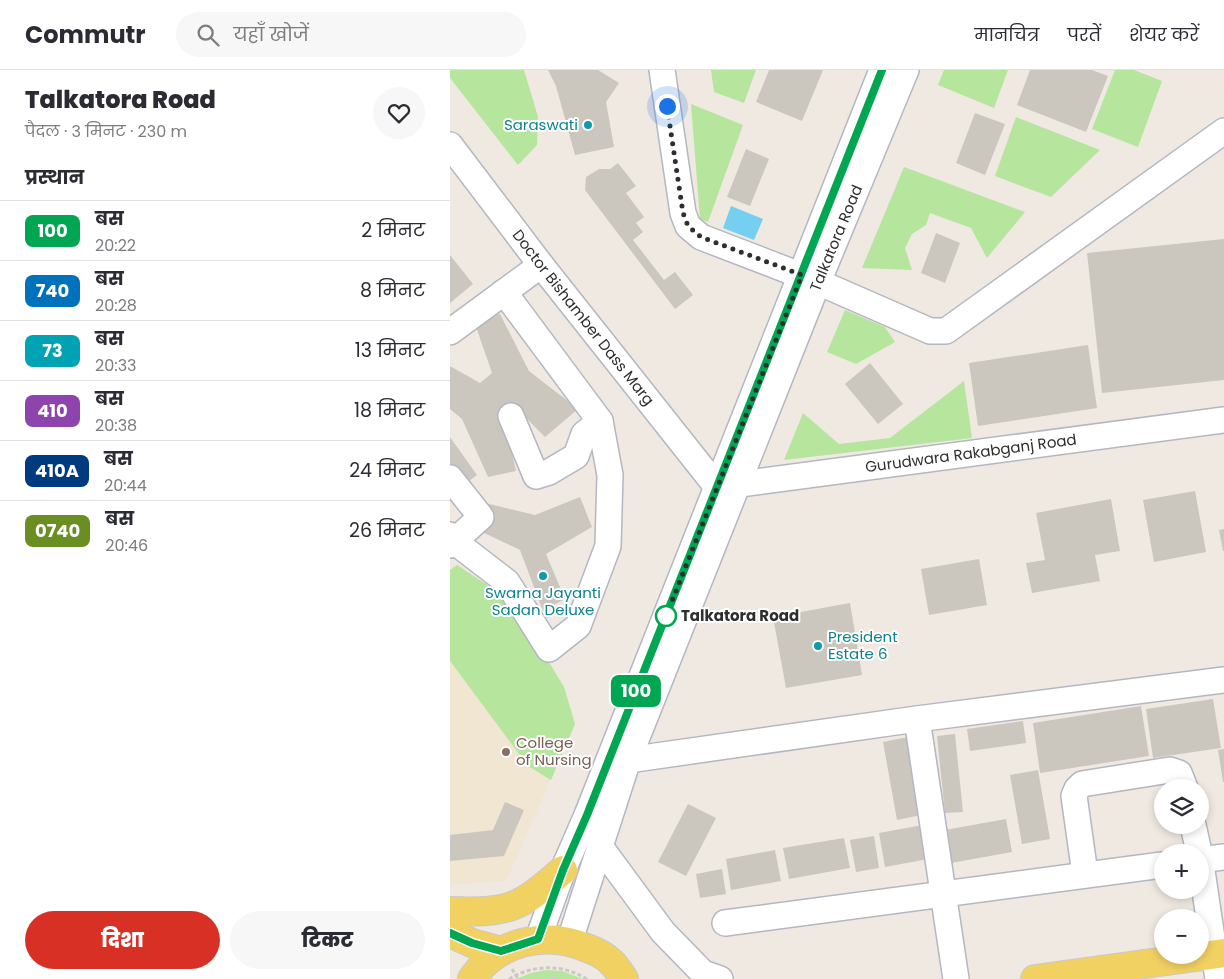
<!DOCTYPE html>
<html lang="hi">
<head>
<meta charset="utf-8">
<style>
  body { margin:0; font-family:Poppins,"Noto Sans Devanagari",sans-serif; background:#f7f7f7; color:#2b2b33; height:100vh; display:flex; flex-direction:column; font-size:19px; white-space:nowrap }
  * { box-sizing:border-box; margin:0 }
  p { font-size:16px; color:#7c7c81 }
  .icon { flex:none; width:28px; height:28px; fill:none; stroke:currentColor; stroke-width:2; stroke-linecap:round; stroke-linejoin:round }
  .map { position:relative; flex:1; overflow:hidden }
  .panel { display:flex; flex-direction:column; background:#fff; width:450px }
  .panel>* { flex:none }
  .badge { padding:0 10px; border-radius:8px; font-size:18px; line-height:32px }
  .controls { position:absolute; left:704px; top:709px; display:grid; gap:10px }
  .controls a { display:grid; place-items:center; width:55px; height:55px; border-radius:50%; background:#fff; box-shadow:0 2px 8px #0003; font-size:25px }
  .you { position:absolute; width:25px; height:25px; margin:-12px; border:4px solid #fff; border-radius:50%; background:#1a73e8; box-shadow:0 0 0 8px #1a73e833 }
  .map>.badge { position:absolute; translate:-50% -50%; box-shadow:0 0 0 2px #fff }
  h2 { padding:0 25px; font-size:19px; line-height:45px }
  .round { display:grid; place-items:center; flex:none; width:52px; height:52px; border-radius:26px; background:#f7f7f7 }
  .headline { display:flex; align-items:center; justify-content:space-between; height:85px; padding:0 25px }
  h1 { font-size:24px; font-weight:800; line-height:38px }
  .cta { display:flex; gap:10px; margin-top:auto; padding:10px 25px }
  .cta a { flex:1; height:58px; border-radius:30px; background:#d93025; color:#fff; font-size:20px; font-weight:800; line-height:58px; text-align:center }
  .cta a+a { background:#f7f7f7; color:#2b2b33 }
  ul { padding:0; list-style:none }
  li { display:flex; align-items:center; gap:15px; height:60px; padding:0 25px; border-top:1px solid #e1e1e2 }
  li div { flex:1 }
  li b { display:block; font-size:19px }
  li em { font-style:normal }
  li .badge { min-width:55px; font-weight:700; text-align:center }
  header { display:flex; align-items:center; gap:30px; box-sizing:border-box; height:70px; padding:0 25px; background:#fff; border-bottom:1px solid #e1e1e2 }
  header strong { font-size:24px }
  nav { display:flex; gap:28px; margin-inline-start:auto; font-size:18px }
  .search { width:350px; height:45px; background:#f7f7f7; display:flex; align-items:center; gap:12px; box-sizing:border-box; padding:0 18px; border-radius:28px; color:#7c7c81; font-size:19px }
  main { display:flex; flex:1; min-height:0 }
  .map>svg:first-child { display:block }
  .education { fill:#f0e6d1 }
  .green { fill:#b6e59e }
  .water { fill:#75cff0 }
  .building { fill:#cbc7bf }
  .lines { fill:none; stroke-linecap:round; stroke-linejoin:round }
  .minor-casing { stroke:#b4b7c1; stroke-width:28 }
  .major-casing { stroke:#c9c9c9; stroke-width:30 }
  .path { stroke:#c9c9c9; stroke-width:3; stroke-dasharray:4 2.5; stroke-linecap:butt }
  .minor { stroke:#fff; stroke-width:25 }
  .major { stroke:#f2d163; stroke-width:28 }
  .line-casing { stroke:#fff; stroke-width:11 }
  .line { stroke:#00a651; stroke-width:8 }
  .walk { stroke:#2e2e2e; stroke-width:5; stroke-dasharray:0 9 }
  .culture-dot { fill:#0f9aa8; stroke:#fff; stroke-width:2 }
  .stop-dot { fill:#fff; stroke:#00a651; stroke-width:2.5 }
  .education-dot { fill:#8d6e63; stroke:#fff; stroke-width:2 }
  .labels { text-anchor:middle; stroke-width:4; stroke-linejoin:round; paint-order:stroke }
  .culture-label { font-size:15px; fill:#0d838f; stroke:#fff; text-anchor:end }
  .street-label { font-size:15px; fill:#2e2e2e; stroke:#fff }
  .stop-label { font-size:15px; font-weight:bold; fill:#2e2e2e; stroke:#fff; text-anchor:start }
  .education-label { font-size:15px; fill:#785e54; stroke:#fff; text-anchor:start }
</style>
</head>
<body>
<header>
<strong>Commutr</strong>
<div class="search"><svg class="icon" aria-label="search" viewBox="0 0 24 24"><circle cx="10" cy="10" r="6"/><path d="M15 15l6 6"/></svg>यहाँ खोजें</div>
<nav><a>मानचित्र</a><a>परतें</a><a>शेयर करें</a></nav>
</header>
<main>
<section class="panel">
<div class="headline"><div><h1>Talkatora Road</h1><p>पैदल · 3 मिनट · 230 m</p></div><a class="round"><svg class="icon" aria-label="heart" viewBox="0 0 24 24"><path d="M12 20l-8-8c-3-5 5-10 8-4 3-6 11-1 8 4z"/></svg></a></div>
<h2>प्रस्थान</h2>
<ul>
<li><span class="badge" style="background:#00a651;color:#fff">100</span><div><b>बस</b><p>20:22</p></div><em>2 मिनट</em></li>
<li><span class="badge" style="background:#0072bc;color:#fff">740</span><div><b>बस</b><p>20:28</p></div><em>8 मिनट</em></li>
<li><span class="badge" style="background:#00a3b4;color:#fff">73</span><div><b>बस</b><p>20:33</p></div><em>13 मिनट</em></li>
<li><span class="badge" style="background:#8e44ad;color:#fff">410</span><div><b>बस</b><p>20:38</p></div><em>18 मिनट</em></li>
<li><span class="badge" style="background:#003b80;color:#fff">410A</span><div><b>बस</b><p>20:44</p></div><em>24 मिनट</em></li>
<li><span class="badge" style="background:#6b8e23;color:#fff">0740</span><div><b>बस</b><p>20:46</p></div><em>26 मिनट</em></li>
</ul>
<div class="cta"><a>दिशा</a><a>टिकट</a></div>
</section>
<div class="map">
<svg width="774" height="909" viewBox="0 0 774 909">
  <rect width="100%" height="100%" fill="#efe9e1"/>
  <polygon class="education" points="7,495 42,518 114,617 125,654 56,811 0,815 0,500"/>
  <g class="green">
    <polygon points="0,0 74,0 88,47 87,75 68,95 0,8"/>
    <polygon points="261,0 306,0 294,33 264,22"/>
    <polygon points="494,0 558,0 544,38 488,15"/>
    <polygon points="665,0 684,0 712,11 688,77 642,59"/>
    <polygon points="241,34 293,55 258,152 250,149"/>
    <polygon points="566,47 650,80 601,127 545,106"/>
    <polygon points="454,97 575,142 537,188 521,158 480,143 476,155 462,164 455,178 462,200 412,198"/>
    <polygon points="395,240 435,257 445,272 406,294 377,282"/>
    <polygon points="514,311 522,368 334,390 353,343 389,374 440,368"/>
    <polygon points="7,495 42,518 77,556 114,617 125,654 101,710 78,696 0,591 0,500"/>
    <polygon points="96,900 112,901 133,909 66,909 81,903"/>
  </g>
  <polygon class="water" points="281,136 313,149 304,170 273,158"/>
  <g class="building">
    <polygon points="98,0 148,0 169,13 156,32 164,77 125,85 106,16"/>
    <polygon points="319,0 373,0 352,51 306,32"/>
    <polygon points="580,0 642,0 658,6 636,62 567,35"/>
    <polygon points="525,43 555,54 535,105 506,93"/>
    <polygon points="296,79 319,89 300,136 277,127"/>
    <polygon points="168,93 186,116 176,123 194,147 186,153 193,162 183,170 214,210 225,202 243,225 225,239 135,120 136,107 149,99 160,99"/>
    <polygon points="486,163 510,173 495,213 471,203"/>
    <polygon points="774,169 774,310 652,323 637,183"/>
    <polygon points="0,185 23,214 0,233"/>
    <polygon points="50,244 79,301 128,339 95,367 66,338 54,347 66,401 38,407 12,349 0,339 0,296 30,313 42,303 24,251"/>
    <polygon points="638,275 647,338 528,356 519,293"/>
    <polygon points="420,293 453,334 428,354 395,314"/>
    <polygon points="0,367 27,405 15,414 0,394"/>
    <polygon points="745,421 756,482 704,492 693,430"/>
    <polygon points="130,427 142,457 96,484 115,529 93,541 70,480 30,461 35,433 85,445"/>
    <polygon points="661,429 670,481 645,485 650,511 582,523 576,493 595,490 586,443"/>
    <polygon points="774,459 774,481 773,481 769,460"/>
    <polygon points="529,489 537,535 479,545 471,499"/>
    <polygon points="400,533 412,605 336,618 323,547"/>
    <polygon points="763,629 771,678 703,688 696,639"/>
    <polygon points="691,636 699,686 590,703 583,653"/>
    <polygon points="573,651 576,673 520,681 517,659"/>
    <polygon points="505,664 513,742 495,743 487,666"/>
    <polygon points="463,666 476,744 447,750 433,672"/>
    <polygon points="774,679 774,712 773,712 768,680"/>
    <polygon points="588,700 600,769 572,774 560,705"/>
    <polygon points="55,732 74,740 54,786 0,791 0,765 43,760"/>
    <polygon points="238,734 266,748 236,806 208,792"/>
    <polygon points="556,749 562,782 501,793 495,760"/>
    <polygon points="478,754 484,788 435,797 429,763"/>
    <polygon points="424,766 429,798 406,802 400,770"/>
    <polygon points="394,768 400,798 339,809 333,778"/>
    <polygon points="325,780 331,811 281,820 276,789"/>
    <polygon points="272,799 276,824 250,828 246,804"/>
  </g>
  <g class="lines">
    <g class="minor-casing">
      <g id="minor">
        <polyline points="212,0 233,143 238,156 251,167 368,212 480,261 496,261 774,61"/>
        <path id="s1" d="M0 75 91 195 267 417 774 350"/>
        <polyline points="0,262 91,195"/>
        <polyline points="61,346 86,406 99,402 126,386 134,364 150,351"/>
        <polyline points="0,408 31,447 0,475"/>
        <polyline points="0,465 5,472 57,512 99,579 128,556 158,476 160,405 150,351 54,222"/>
        <polyline points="467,649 506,909"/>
        <polyline points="178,690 467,649 774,610"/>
        <polyline points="743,755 749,782"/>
        <polyline points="149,775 213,862 253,903 270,909"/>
        <polyline points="750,787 768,909"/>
        <polyline points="750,790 774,787"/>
        <polyline points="635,804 624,726 627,719 632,714 720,700 729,703 735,718"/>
        <polyline points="275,853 712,795"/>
        <polyline points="88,869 113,800 137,745 432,0"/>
        <path id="s2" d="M120 870 178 690 368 212 456 0"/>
      </g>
    </g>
    <g class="major-casing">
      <g id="major">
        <path d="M0 841C59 843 69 839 113 800"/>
        <polyline points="0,863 22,873 51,881"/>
        <path d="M22 909C47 871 96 860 137 878 145 881 154 885 160 891 166 896 170 903 174 909"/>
        <polyline points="585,909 774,883"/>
      </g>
    </g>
    <g class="path">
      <polyline points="62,899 68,909"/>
      <path d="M59 909C84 894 112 894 137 909"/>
      <polyline points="101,909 107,909"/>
    </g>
    <use href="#minor" class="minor"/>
    <use href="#major" class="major"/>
  </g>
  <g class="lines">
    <g class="line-casing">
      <polyline id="line" points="0,863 22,873 51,881 88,869 113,800 137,745 432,0"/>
    </g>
    <use href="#line" class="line"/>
    <polyline class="walk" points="216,546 352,205 251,167 238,156 233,143 217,36"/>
  </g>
  <g class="culture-dot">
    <circle cx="138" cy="55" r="5"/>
    <circle cx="93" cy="506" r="5"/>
    <circle cx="368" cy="576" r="5"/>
  </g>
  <circle class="stop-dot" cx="216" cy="546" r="10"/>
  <circle class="education-dot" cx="56" cy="682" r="5"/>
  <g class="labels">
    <g class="culture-label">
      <text x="128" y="60">Saraswati</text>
      <text x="93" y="528" text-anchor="middle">Swarna Jayanti<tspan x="93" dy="17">Sadan Deluxe</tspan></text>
      <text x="378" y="572" text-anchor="start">President<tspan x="378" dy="17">Estate 6</tspan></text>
    </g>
    <g class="street-label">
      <text dy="5" stroke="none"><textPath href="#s2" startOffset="751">Talkatora Road</textPath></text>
      <text dy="5" stroke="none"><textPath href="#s1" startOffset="218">Doctor Bishamber Dass Marg</textPath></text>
      <text dy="5" stroke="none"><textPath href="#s1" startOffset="690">Gurudwara Rakabganj Road</textPath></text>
    </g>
    <g class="stop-label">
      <text x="231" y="551">Talkatora Road</text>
    </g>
    <g class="education-label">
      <text x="66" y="678">College<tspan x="66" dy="17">of Nursing</tspan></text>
    </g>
  </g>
</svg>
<div class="controls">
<a><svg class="icon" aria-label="layers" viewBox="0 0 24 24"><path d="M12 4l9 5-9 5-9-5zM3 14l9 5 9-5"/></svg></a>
<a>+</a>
<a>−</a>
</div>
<div class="you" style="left:217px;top:36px"></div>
<b class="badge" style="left:186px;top:621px;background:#00a651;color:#fff">100</b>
</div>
</main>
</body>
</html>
